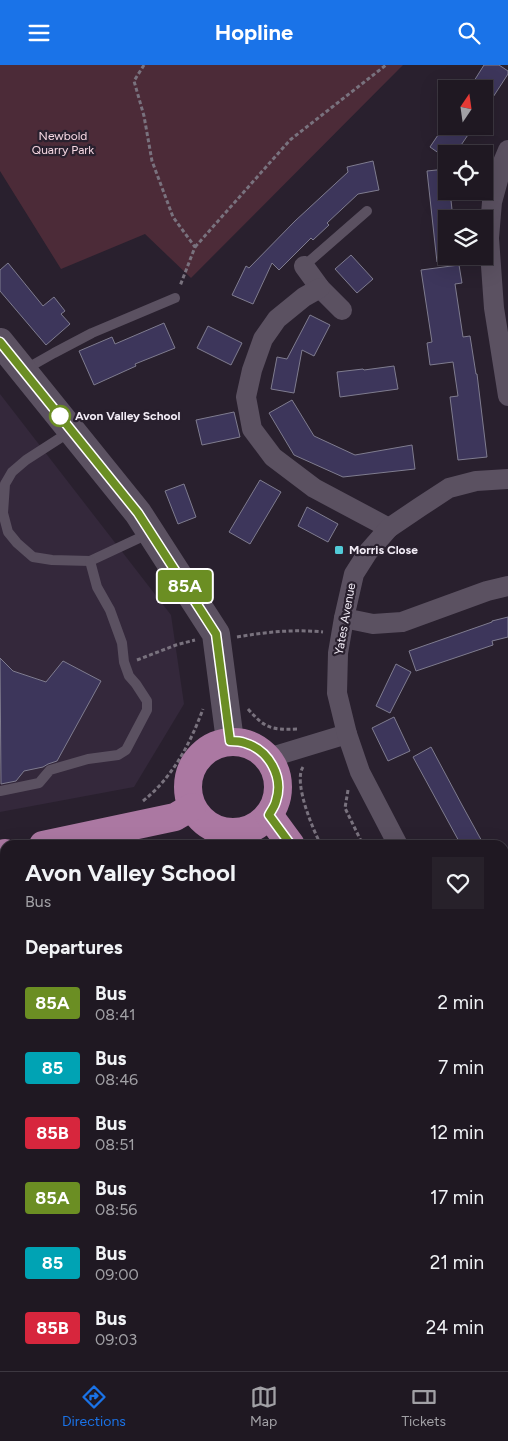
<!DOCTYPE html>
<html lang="en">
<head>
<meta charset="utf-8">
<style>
  body { margin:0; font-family:Figtree,sans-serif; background:#27212a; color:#f1f3f6; height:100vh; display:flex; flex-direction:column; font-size:19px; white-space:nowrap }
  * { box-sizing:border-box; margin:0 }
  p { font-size:16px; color:#a1a0a5 }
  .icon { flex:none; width:28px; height:28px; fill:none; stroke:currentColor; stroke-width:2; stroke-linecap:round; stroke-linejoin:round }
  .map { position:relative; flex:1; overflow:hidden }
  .sheet { position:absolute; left:0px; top:775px; width:509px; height:531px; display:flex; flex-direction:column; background:#1f1822; border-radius:15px 15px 0 0; box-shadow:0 5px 20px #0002,0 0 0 1px #3c3740 }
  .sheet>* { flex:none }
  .badge { padding:0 10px; border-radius:4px; font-size:18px; line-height:32px }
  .needle { width:32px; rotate:13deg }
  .fabs { position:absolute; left:438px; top:15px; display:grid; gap:10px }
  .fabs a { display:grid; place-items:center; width:55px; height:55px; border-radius:0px; background:#1f1822; box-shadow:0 5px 20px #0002,0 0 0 1px #3c3740; font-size:25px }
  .map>.badge { position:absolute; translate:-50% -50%; box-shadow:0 0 0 2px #fff }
  h2 { padding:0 25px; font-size:19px; line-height:45px }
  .round { display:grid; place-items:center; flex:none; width:52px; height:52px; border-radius:0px; background:#27212a }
  .summary { display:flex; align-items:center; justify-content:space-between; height:85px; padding:0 25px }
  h1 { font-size:24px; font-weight:700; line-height:38px }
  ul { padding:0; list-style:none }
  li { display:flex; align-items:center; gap:15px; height:65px; padding:0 25px }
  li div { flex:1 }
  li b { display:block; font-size:19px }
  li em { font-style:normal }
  li .badge { min-width:55px; font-weight:700; text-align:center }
  header { display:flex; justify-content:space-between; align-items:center; height:65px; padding:0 25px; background:#1a73e8; color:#fff; font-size:22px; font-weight:700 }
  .tab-bar { display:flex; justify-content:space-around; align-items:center; height:70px; border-top:1px solid #3c3740; background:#1f1822; font-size:14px; color:#a1a0a5 }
  .tab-bar a { display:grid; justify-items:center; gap:2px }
  .tab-bar .current { color:#1a73e8 }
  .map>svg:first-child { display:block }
  .built { fill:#34283b }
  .green { fill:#4c2b38 }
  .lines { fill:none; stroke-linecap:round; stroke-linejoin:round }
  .river { stroke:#525f85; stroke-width:31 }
  .building { fill:#3d365b; stroke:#7f7c8f }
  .path { stroke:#79727e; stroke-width:3; stroke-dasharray:4 2.5; stroke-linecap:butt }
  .service { stroke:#5b5161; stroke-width:10 }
  .minor { stroke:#5b5161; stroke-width:20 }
  .secondary { stroke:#5b5161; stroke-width:28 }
  .trunk { stroke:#ab78a2; stroke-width:28 }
  .line-casing { stroke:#fff; stroke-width:11 }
  .line { stroke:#6b8e23; stroke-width:8 }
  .stop-dot { fill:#fff; stroke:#6b8e23; stroke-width:2.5 }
  .poi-dot { fill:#52cbd8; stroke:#29202e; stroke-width:2 }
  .labels { text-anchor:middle; stroke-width:4.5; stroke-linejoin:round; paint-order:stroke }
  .park-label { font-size:12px; fill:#f7d8e3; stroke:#29202e }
  .stop-label { font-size:12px; font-weight:bold; fill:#f2ecf6; stroke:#29202e; text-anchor:start }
  .poi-label { font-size:12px; font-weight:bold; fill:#f2ecf6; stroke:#29202e; text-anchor:start }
  .street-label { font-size:12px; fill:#f2ecf6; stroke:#29202e }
</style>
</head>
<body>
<header><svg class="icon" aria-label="menu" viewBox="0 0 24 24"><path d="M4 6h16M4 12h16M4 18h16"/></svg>Hopline<svg class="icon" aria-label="search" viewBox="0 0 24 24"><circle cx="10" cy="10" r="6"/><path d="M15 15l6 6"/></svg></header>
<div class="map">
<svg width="508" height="1306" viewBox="0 0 508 1306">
  <rect width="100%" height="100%" fill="#29202e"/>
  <g class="built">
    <polygon points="0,329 171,550 184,639 134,722 0,747"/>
    <polygon points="504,1253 508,1258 508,1303 506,1306 213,1306 215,1301 504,1301"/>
  </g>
  <g class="green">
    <polygon points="0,0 403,0 191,213 145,169 61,204 0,106"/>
    <polygon points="0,833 5,833 5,984 0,985"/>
    <polygon points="504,1074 508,1079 508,1258 504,1253"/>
  </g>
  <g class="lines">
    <polyline class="river" points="504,1171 508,1176"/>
  </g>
  <g class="building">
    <polygon points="484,0 499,0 508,6 508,9 484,46 484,24 469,24"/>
    <polygon points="444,61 474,61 455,89 440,89 430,82"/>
    <polygon points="373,96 379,125 358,129 327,158 329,160 313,175 311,173 279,205 272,198 253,239 232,230 246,201 249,203 295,156 348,107 347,102"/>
    <polygon points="446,104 446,126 450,126 453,154 446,154 446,197 437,197 427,106"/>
    <polygon points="351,190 373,214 357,228 335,204"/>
    <polygon points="8,198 43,241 54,232 65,246 61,249 70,259 46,280 0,226 0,205"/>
    <polygon points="459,200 462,218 455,219 463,272 470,271 476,309 477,309 487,392 458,395 450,332 458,331 453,297 430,300 427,278 432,277 421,205"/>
    <polygon points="310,250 330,260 314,291 302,285 294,328 271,324 277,292 287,294"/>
    <polygon points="164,258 175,283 135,299 136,301 94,320 79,286 112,272 115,279"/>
    <polygon points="208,261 242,278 231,300 197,283"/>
    <polygon points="394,301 398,324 340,332 337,307 363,304 364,305"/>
    <polygon points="292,335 314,371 355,390 412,380 415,404 343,412 294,390 269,348"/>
    <polygon points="234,347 240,372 202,380 196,355"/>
    <polygon points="260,415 281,427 250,479 229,467"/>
    <polygon points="184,419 196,452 178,459 165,426"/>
    <polygon points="307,442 338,459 328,477 298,461"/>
    <polygon points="508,552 508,572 492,576 493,580 416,606 409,586 492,557 492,556"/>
    <polygon points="0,593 13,606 46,617 63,596 101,616 57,696 48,699 43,702 24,706 16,716 1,719"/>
    <polygon points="396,599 411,607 390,648 376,641"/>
    <polygon points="394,652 410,686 388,696 372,663"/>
    <polygon points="431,682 462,740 484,780 461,780 413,692"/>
  </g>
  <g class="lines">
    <g class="path">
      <polyline points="144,0 134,16 144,51 152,96 173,152 195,182 180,221"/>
      <polyline points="195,182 290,75 386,0"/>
      <path d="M237 572C266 567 294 564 323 567"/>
      <polyline points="137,595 176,580 195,575"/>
      <path d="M248 644C265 663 270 665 297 664"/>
      <path d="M303 702C293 717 313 765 321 780"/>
      <polyline points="348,725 345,743 363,780"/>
      <path d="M143 736C173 712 190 679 203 644"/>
      <polyline points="199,780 200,776"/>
      <polyline points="0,876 5,877"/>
      <polyline points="504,999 508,1000"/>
    </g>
    <g class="service">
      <polyline points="304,201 367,146"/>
      <polyline points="24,305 54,288 92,268 175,233"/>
      <polyline points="71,366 26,395 12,407 5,419 3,448 8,467 17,478 33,492 52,495 90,496 150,468"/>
      <polyline points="0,726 39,718 50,705 88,694 118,690 126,685 147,645 147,636 136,619 129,611 124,597 122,578 110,545 97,522 90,496"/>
    </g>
    <g class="minor">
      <polyline points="508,85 503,97 492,137 489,173 494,243 508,331"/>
      <polyline points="304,201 320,223 342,245"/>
      <polyline points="320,223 304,232 277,254 263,274 252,305 246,332 252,364 273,392 314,423 389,463"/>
      <polyline points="344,553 373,559 402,557 487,526 508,521"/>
      <polyline points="268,693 347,669"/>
      <polyline points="398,780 360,707 347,669 337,628 338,588 344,553 354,509 368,487 389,463 420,442 449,423 476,416 508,414"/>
      <polyline points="504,897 508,898"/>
    </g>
    <polyline class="secondary" points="0,277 138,448 216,569 230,676"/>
    <g class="trunk">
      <circle cx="233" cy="722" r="45"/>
      <polyline points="269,750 291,780"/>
      <polyline points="43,780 175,752 192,742"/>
      <polyline points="0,789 5,788"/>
      <polyline points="504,1041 508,1046"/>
    </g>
  </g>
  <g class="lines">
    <g class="line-casing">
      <path id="line" d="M0 277 138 448 216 569 230 676C235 676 240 676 245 678 269 685 284 712 276 736 275 741 271 746 269 750L291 780"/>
    </g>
    <use href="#line" class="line"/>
  </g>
  <circle class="stop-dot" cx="60" cy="351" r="10"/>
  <rect class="poi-dot" x="334" y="480" width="10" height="10" rx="2.5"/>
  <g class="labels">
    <g class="park-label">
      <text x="63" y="75">Newbold<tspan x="63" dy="14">Quarry Park</tspan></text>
    </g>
    <g class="stop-label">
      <text x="75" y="355">Avon Valley School</text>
    </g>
    <g class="poi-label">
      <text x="349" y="489">Morris Close</text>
    </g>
    <g class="street-label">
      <text transform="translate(345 554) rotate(-80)" y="4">Yates Avenue</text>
    </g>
  </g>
</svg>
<div class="fabs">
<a><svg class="needle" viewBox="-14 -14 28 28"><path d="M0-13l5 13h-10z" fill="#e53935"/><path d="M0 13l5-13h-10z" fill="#a1a0a5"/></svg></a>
<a><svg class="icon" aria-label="locate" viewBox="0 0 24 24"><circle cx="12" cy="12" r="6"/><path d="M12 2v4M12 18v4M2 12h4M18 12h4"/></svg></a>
<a><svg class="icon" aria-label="layers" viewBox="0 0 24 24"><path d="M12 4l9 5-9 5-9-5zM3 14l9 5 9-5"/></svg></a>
</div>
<b class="badge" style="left:185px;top:521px;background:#6b8e23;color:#fff">85A</b>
<section class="sheet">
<div class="summary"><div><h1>Avon Valley School</h1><p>Bus</p></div><a class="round"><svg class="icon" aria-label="heart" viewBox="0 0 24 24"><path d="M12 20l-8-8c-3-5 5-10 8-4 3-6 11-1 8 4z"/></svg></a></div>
<h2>Departures</h2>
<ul>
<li><span class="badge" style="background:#6b8e23;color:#fff">85A</span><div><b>Bus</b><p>08:41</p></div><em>2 min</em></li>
<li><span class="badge" style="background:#00a3b4;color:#fff">85</span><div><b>Bus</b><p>08:46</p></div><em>7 min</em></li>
<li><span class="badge" style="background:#d7263d;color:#fff">85B</span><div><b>Bus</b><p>08:51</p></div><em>12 min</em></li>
<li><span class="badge" style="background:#6b8e23;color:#fff">85A</span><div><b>Bus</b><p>08:56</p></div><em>17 min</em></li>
<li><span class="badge" style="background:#00a3b4;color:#fff">85</span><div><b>Bus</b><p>09:00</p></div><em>21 min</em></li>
<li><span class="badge" style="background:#d7263d;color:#fff">85B</span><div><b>Bus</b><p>09:03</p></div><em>24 min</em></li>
</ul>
</section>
</div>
<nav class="tab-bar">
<a class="current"><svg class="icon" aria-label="directions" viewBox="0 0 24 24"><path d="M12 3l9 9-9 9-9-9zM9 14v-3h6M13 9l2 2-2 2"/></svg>Directions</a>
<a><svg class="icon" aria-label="map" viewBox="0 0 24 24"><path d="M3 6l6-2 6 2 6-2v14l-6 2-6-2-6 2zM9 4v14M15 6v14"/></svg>Map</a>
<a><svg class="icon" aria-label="tickets" viewBox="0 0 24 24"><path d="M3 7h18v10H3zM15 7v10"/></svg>Tickets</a>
</nav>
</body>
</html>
